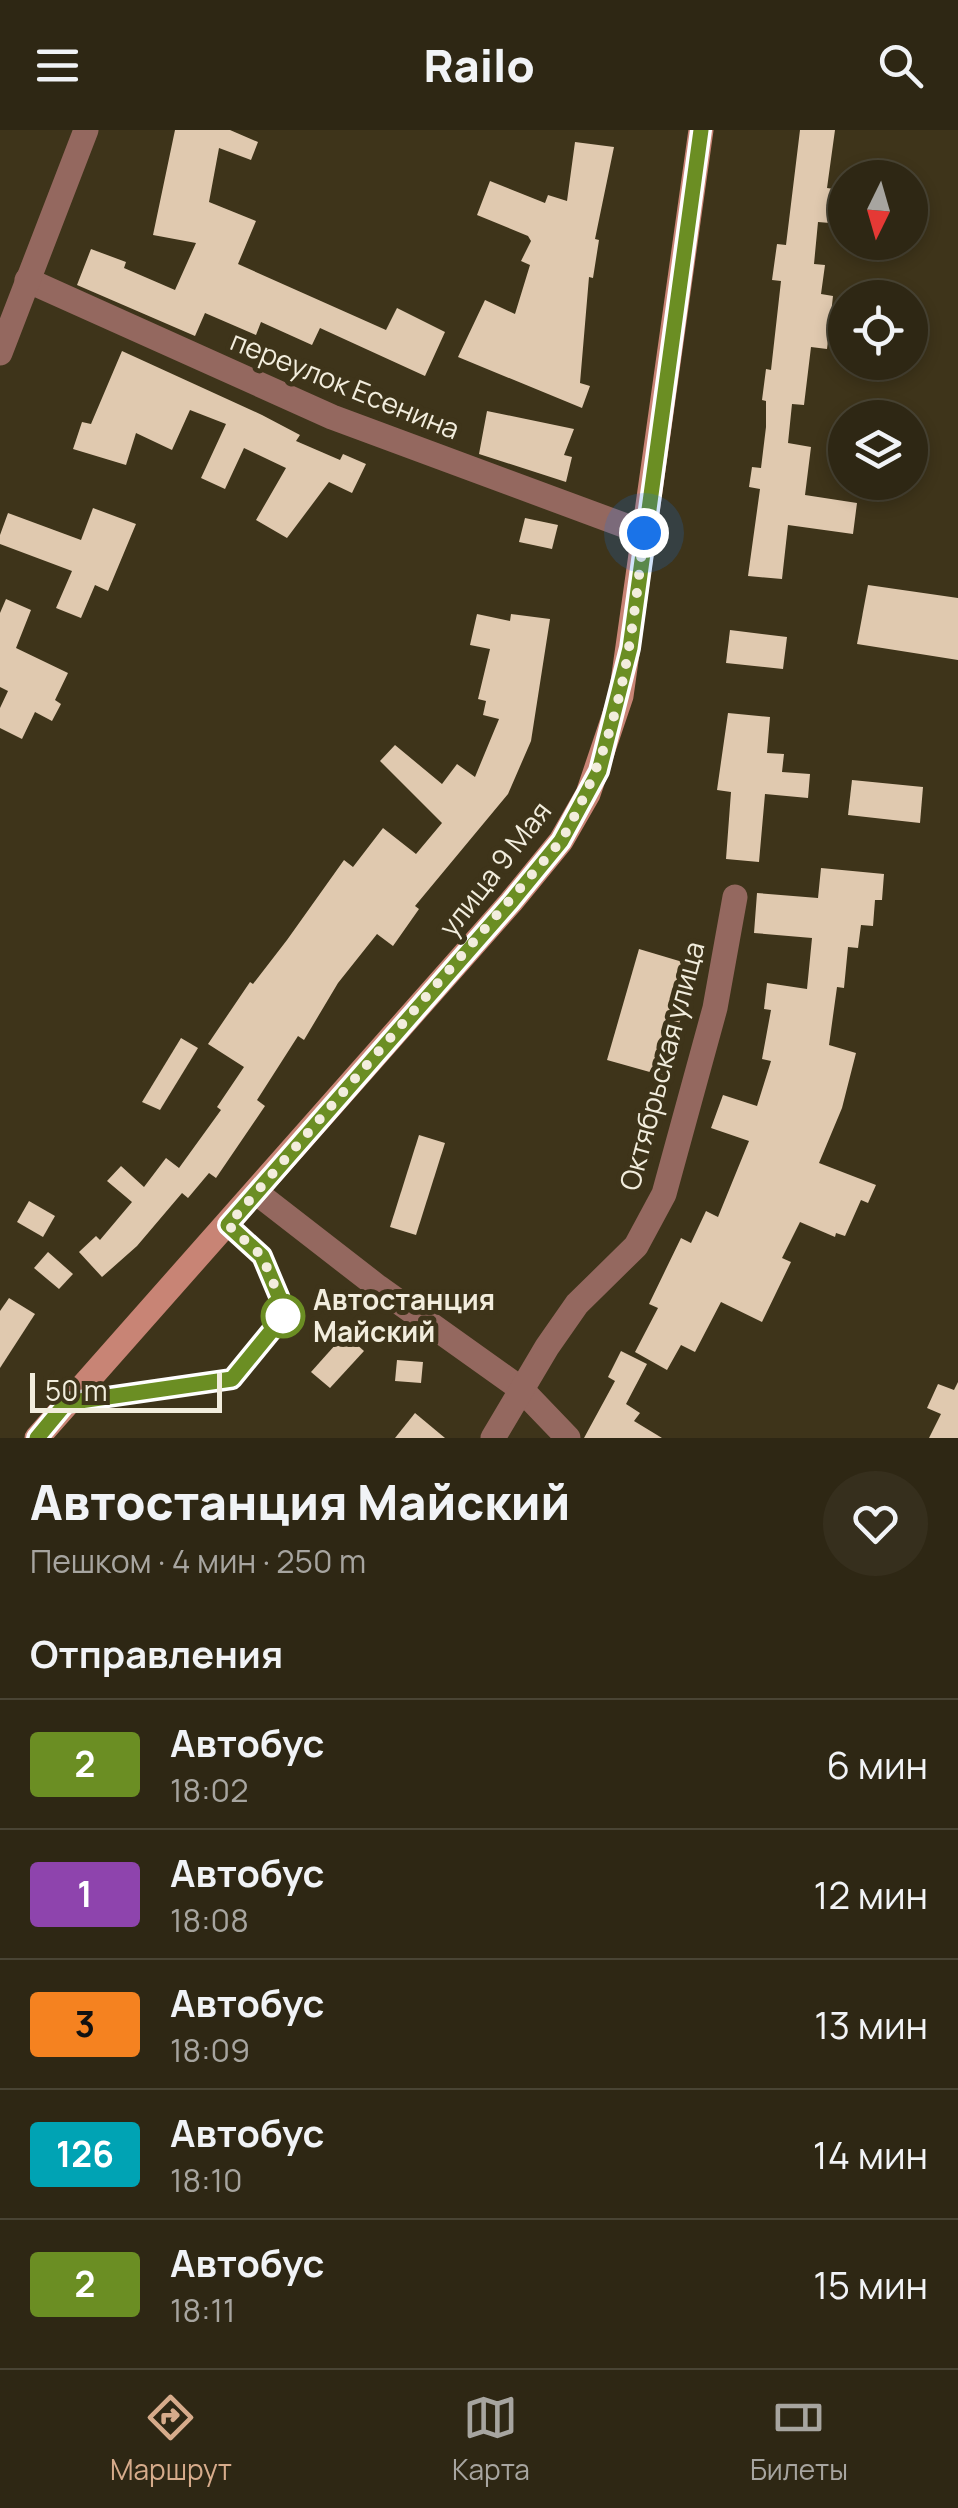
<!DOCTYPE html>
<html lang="ru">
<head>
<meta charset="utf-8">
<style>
  body { margin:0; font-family:Manrope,sans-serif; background:#362f1d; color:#f1f3f6; height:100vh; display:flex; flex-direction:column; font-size:38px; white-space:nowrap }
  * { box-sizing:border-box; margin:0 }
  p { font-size:32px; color:#a7a5a0 }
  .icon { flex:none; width:55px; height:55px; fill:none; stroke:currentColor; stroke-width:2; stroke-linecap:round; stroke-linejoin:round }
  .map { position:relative; height:1308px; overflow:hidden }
  .side { display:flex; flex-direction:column; background:#2e2714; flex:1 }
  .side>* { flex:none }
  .badge { padding:0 20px; border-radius:8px; font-size:35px; line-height:65px }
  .needle { width:65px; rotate:185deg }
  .controls { position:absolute; left:828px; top:30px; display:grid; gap:20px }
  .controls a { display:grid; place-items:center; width:100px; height:100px; border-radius:50%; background:#2e2714; box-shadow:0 5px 15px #0003,0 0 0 2px #494434; font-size:50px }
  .scale { position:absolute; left:30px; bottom:25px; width:192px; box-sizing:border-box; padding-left:10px; border:5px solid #f2eddd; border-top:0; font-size:28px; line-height:35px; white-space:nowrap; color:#f2eddd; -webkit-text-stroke:8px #3e341a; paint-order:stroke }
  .you { position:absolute; width:50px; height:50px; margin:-25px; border:8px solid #fff; border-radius:50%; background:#1a73e8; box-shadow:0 0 0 15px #1a73e833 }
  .map>.badge { position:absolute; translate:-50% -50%; box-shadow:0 0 0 5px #fff }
  h2 { padding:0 30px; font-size:38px; line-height:90px }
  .round { display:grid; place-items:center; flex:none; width:105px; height:105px; border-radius:52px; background:#362f1d }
  .headline { display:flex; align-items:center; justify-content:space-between; height:170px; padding:0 30px }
  h1 { font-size:48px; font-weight:800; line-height:75px }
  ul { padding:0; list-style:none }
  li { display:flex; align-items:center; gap:30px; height:130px; padding:0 30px; border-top:2px solid #494434 }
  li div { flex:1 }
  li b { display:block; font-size:38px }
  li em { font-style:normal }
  li .badge { min-width:110px; font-weight:700; text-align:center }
  header { display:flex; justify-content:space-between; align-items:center; height:130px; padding:0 30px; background:#2e2714; font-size:45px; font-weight:800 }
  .tab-bar { display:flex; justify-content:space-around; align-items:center; height:140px; border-top:2px solid #494434; background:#2e2714; font-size:28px; color:#a7a5a0 }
  .tab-bar a { display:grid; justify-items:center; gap:5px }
  .tab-bar .on { color:#d6ab8b }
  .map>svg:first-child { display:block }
  .building { fill:#e0c9af }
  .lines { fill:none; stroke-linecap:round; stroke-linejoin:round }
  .lane { stroke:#94685f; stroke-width:14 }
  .street { stroke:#94685f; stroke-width:25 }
  .secondary { stroke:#c88475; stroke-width:25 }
  .line-casing { stroke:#fff; stroke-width:22 }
  .line { stroke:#6b8e23; stroke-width:15 }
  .walk { stroke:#f2eddd; stroke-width:10; stroke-dasharray:0 18 }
  .stop-dot { fill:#fff; stroke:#6b8e23; stroke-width:5 }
  .labels { text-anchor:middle; stroke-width:10; stroke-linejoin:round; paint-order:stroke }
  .street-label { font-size:28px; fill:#f2eddd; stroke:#3e341a }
  .stop-label { font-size:28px; font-weight:bold; fill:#f2eddd; stroke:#3e341a; text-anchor:start }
</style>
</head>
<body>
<header><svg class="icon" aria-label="menu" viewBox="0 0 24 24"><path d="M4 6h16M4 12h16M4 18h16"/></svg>Railo<svg class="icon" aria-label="search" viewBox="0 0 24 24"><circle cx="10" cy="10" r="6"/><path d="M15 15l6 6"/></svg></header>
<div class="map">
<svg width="958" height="1308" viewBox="0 0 958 1308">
  <rect width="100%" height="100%" fill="#3e341a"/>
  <g class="building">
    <polygon points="175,0 230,0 258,12 251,30 219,18 209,72 256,91 238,134 386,200 397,178 445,202 425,246 320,198 312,215 261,192 256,205 205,183 195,206 77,155 91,119 126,132 124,138 175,160 196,113 153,105"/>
    <polygon points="800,0 835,0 827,58 834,59 830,93 818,92 814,134 825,135 821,164 833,166 827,219 811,217 804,275 792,274 788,313 811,317 805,365 857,373 853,404 788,395 782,449 748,446 760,359 749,357 752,337 761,338 766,297 766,271 762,270 766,239 771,240 781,151 772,150 777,114 786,115"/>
    <polygon points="575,12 614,17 595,109 599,110 593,148 589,147 580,253 590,256 582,278 458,227 485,170 515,184 530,135 521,131 531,111 528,106 477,85 490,51 545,73 548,65 567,71"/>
    <polygon points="122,221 262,285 300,305 296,311 340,330 343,324 366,334 352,363 329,352 287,408 256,390 286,338 244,318 225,359 201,348 226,294 190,280 172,320 136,303 126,335 73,319 82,292 91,294"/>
    <polygon points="487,281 574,299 564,325 572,327 566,352 479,324"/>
    <polygon points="93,378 136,394 108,461 95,455 81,488 56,478 72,441 0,414 0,405 8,383 81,410"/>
    <polygon points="525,388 558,395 552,419 519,412"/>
    <polygon points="868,455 958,468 958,530 857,514"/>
    <polygon points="6,469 31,480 16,518 68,543 55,570 61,574 52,591 35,582 22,609 0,598 0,578 8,561 0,557 0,483"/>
    <polygon points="477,484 510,491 511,484 550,489 531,611 508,664 415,776 419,779 393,816 377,804 338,853 304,910 298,906 257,970 265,976 216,1048 209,1043 188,1068 182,1063 137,1116 102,1147 79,1122 96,1106 100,1110 132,1072 107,1051 121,1036 144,1057 166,1028 179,1038 221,980 217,977 244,937 208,914 250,852 253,854 287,810 344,730 353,737 383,698 416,724 442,693 380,631 395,615 442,654 457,634 475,647 499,589 483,585 486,571 478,569 490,519 470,515"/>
    <polygon points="730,500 787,507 783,539 726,533"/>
    <polygon points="728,583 770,587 767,623 784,624 782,642 810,644 808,668 765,664 759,732 726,729 731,662 717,660"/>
    <polygon points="852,650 923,657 920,693 848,685"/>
    <polygon points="821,738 884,744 882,770 875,770 873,796 861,795 858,818 848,817 844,858 837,857 829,915 856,923 842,978 819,1033 876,1055 868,1073 861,1070 845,1106 836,1103 835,1107 800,1092 782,1128 791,1132 762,1192 721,1172 695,1222 681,1215 667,1240 635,1222 658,1178 649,1174 681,1108 691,1113 706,1081 718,1087 749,1011 711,998 723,965 757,976 771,931 762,929 771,880 764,879 767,853 807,859 812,808 754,803 757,763 818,768"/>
    <polygon points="639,819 696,836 664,946 607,930"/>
    <polygon points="181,908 198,918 160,980 142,972"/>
    <polygon points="419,1005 445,1013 416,1105 390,1097"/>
    <polygon points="29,1071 55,1086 43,1107 17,1092"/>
    <polygon points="48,1122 73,1144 59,1159 34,1138"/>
    <polygon points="9,1168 35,1184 0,1238 0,1181"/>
    <polygon points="345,1204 364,1221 330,1258 311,1242"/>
    <polygon points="621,1221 647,1234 626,1274 640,1283 634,1291 662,1308 584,1308 615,1251 608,1247"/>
    <polygon points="397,1230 423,1232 421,1253 395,1251"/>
    <polygon points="958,1252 958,1308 929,1308 941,1284 927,1278 938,1254 954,1260"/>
    <polygon points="415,1283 445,1308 395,1308"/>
  </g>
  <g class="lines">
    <polyline class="lane" points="72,1272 231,1249 286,1183 262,1125 228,1095"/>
    <g class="street">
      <polyline points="27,150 332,287 645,403"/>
      <polyline points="0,223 86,0"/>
      <polyline points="257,1063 378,1157 521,1259 568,1308"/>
      <polyline points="493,1308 547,1217 577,1174 636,1116 664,1064 715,878 735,767"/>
    </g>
    <polyline class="secondary" points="37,1308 511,772 561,711 588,664 621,566 701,0"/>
  </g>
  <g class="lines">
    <g class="line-casing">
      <polyline id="line" points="37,1308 66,1273 232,1249 286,1183 262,1126 228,1095 511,772 561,711 599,641 630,518 701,0"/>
    </g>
    <use href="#line" class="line"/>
    <path class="walk" d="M283 1186 286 1183 262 1126 228 1095 561 711C622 604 630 523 644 403"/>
  </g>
  <circle class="stop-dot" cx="283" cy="1186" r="20"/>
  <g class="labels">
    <g class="street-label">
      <text transform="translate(345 255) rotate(22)" y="10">переулок Есенина</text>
      <text transform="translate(495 739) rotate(-52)" y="10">улица 9 Мая</text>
      <text transform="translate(662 936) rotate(-75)" y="10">Октябрьская улица</text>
    </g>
    <g class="stop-label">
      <text x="313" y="1180">Автостанция<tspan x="313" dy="32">Майский</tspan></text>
    </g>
  </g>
</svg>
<div class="controls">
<a><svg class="needle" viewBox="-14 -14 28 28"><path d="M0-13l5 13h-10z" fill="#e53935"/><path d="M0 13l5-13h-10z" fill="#a7a5a0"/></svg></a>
<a><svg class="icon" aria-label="locate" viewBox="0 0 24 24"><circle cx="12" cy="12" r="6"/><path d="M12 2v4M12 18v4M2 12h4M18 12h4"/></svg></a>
<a><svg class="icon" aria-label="layers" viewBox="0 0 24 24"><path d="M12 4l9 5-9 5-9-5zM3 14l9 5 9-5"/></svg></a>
</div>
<div class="scale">50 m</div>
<div class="you" style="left:644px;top:403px"></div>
</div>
<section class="side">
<div class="headline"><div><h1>Автостанция Майский</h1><p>Пешком · 4 мин · 250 m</p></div><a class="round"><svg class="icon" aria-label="heart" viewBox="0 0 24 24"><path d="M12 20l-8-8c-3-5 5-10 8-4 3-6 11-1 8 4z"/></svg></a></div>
<h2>Отправления</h2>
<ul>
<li><span class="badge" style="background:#6b8e23;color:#fff">2</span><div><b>Автобус</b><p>18:02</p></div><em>6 мин</em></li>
<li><span class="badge" style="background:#8e44ad;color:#fff">1</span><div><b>Автобус</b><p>18:08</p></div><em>12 мин</em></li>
<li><span class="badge" style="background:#f58220;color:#111">3</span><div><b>Автобус</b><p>18:09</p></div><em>13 мин</em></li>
<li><span class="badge" style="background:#00a3b4;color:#fff">126</span><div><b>Автобус</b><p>18:10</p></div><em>14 мин</em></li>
<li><span class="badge" style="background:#6b8e23;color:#fff">2</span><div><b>Автобус</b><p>18:11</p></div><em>15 мин</em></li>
</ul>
</section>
<nav class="tab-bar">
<a class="on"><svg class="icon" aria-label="directions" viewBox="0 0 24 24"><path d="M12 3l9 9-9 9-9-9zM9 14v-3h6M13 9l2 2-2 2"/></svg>Маршрут</a>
<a><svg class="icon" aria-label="map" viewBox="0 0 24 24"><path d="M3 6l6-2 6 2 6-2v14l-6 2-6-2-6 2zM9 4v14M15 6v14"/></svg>Карта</a>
<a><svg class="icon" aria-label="tickets" viewBox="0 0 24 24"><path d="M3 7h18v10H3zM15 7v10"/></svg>Билеты</a>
</nav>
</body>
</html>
